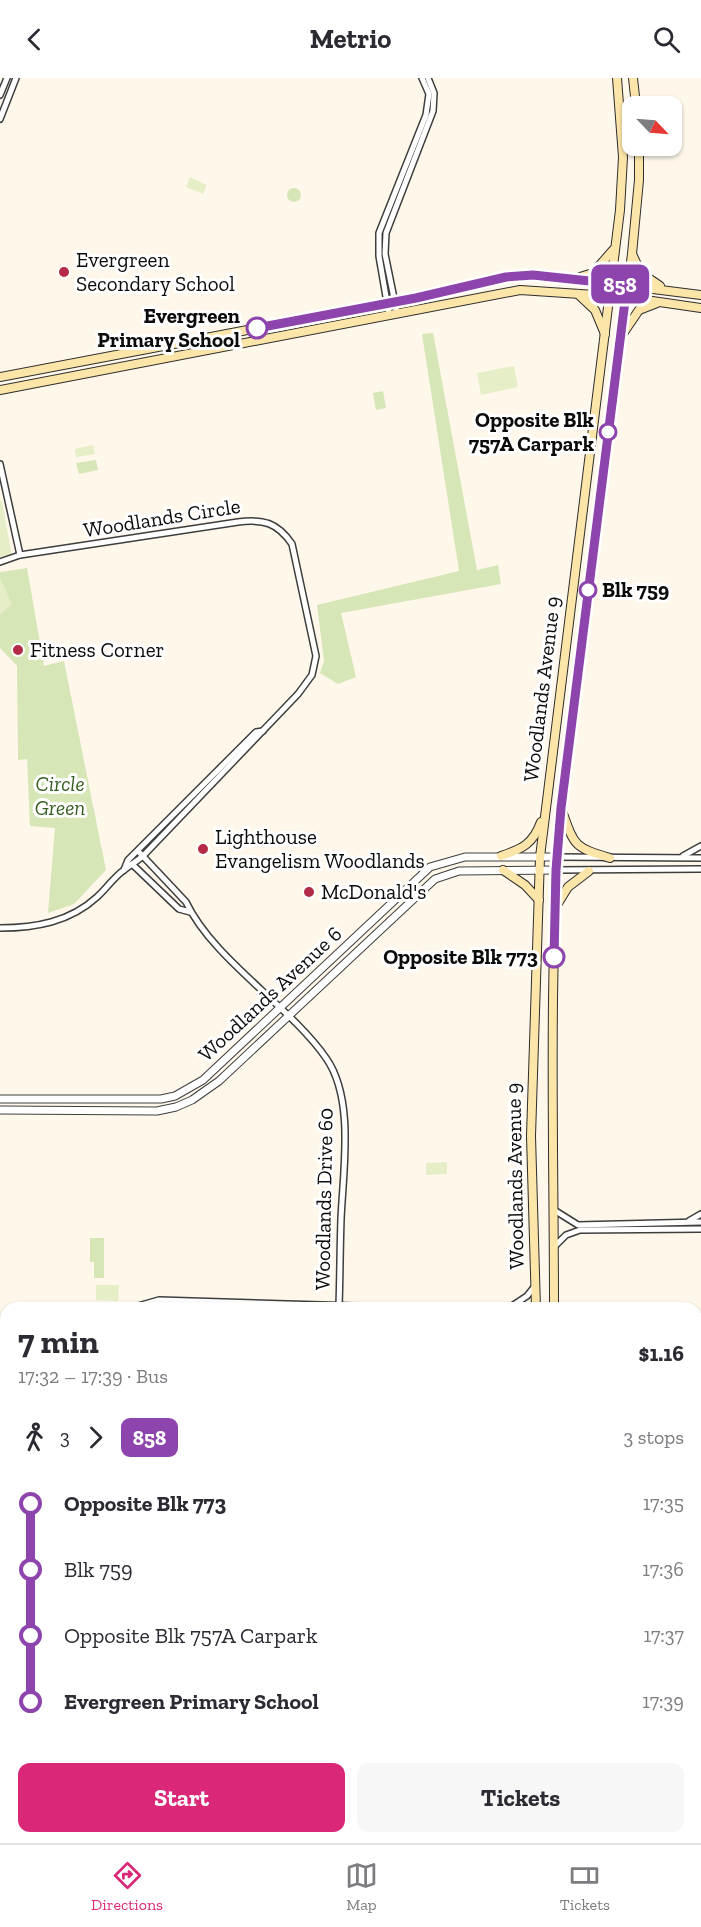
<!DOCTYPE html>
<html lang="en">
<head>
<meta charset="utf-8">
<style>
  body { margin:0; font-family:"Zilla Slab",serif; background:#f7f7f7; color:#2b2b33; height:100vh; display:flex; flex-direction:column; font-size:22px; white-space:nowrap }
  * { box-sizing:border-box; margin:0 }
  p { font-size:20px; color:#7c7c81 }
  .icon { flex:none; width:33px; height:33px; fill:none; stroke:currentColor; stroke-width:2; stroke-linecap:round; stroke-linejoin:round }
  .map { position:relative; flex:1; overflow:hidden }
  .sheet { position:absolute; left:0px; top:1224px; width:702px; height:542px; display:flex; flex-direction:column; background:#fff; border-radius:18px 18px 0 0; box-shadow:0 2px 4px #0004 }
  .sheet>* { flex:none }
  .badge { padding:0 12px; border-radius:9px; font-size:21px; line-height:39px }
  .needle { width:39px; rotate:115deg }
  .tools { position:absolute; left:622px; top:18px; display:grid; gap:12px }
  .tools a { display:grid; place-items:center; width:60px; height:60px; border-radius:12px; background:#fff; box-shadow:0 2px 4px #0004; font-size:30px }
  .map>.badge { position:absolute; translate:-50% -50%; box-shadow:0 0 0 3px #fff }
  .legs { display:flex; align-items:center; gap:9px; height:66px; padding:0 18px; font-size:20px }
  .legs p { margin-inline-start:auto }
  .summary { display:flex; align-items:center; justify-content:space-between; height:102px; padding:0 18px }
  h1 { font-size:33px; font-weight:700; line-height:45px }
  .button { display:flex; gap:12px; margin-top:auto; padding:12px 18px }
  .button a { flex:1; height:69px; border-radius:12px; background:#db2777; color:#fff; font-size:24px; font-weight:700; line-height:69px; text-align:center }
  .button a+a { background:#f7f7f7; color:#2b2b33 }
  ul { padding:0 18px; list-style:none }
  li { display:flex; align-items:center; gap:21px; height:66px; font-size:22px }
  li i { display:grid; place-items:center; width:9px; height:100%; margin:0 8px; background:currentColor }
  li i::after { content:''; width:15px; height:15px; margin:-8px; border:4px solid; border-radius:50%; background:#fff }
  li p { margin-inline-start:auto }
  li:first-child i { background:linear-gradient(#0000 50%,currentColor 0) }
  li:last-child i { background:linear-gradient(currentColor 50%,#0000 0) }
  header { display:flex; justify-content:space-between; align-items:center; height:78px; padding:0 18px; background:#fff; font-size:27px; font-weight:700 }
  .tabs { display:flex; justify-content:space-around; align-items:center; height:84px; border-top:2px solid #e1e1e2; background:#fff; font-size:16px; color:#7c7c81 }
  .tabs a { display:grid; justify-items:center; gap:3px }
  .tabs .selected { color:#db2777 }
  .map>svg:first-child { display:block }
  .industrial { fill:#e7dfea }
  .green { fill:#d6e6b6 }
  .pitch { fill:#e6eec7 }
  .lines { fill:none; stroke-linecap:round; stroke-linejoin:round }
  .minor-casing { stroke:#3e3e3e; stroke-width:8 }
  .tertiary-casing { stroke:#3e3e3e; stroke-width:9 }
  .secondary-casing { stroke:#2d2d2d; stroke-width:10 }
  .primary-casing { stroke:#1c1c1c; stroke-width:11 }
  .minor { stroke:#fff; stroke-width:5 }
  .tertiary { stroke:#fff; stroke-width:7 }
  .secondary { stroke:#fbe5a8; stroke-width:8 }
  .primary { stroke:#f2ba66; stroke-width:9 }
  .line-1-casing { stroke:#fff; stroke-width:14 }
  .line-1 { stroke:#8e44ad; stroke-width:9 }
  .poi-dot { fill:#b32b46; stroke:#fff; stroke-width:2 }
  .stop-1-dot { fill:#fff; stroke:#8e44ad; stroke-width:3 }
  .labels { text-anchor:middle; stroke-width:6; stroke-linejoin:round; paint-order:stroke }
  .poi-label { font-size:21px; fill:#0b0b0b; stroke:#fff; text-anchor:start }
  .stop-label { font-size:21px; font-weight:bold; fill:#0b0b0b; stroke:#fff; text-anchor:end }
  .street-label { font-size:21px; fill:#0b0b0b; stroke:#fff }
  .park-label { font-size:21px; font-style:italic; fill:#365e1f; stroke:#fff }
</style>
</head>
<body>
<header><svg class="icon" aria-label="back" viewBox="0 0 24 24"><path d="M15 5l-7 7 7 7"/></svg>Metrio<svg class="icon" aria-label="search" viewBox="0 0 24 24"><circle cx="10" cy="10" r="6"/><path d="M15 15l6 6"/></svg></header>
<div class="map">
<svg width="701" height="1765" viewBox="0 0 701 1765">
  <rect width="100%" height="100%" fill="#fef7ea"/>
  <g class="industrial">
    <polygon points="696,1613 701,1613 701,1765 579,1765 578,1760 696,1760"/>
    <polygon points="60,1760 543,1760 543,1765 49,1765"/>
  </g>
  <g class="green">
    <circle cx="294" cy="117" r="7"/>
    <polygon points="433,255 477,492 498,487 501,506 341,535 356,599 338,606 320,595 324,583 317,527 459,493 422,256"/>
    <polygon points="383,313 386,330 376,332 373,315"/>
    <polygon points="96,382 98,392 79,396 76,385"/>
    <polygon points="27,490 44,588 64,583 106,792 74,826 48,835 55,750 30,748 27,681 18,682 17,588 0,570 0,494"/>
    <polygon points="90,1160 104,1160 104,1200 94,1200 94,1184 90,1184"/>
    <polygon points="0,1452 6,1459 6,1480 0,1483"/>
  </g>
  <g class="pitch">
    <polygon points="190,99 207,107 203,116 186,109"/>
    <polygon points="514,288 518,309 481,317 477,295"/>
    <polygon points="93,367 95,376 76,379 75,371"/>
    <polygon points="0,423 2,423 12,480 0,482"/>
    <polygon points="0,500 12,526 0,537"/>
    <polygon points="447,1084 447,1096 426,1097 426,1085"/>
    <polygon points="96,1207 119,1207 118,1223 96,1222"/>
    <polygon points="0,1329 6,1336 6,1447 0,1440"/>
  </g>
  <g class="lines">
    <g class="minor-casing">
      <g id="minor">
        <polyline points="0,17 7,0"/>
        <polyline points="0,41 16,0"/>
        <polyline points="397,235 385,176 386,155 433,33 434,15 428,0"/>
        <polyline points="389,236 379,178 379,155 426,37 429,16 422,0"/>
        <polyline points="0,386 20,477"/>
        <path d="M0 484 20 477 238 444C263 441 277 444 292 466L316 578 312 597 298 616 143 778C136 784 130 787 124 792 114 799 106 811 97 819 70 844 35 850 0 850"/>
        <path d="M138 773 186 824C213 881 290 928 326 980 355 1021 343 1093 341 1141 340 1170 340 1199 339 1228"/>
        <polyline points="683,778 701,768"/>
        <polyline points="557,779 701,780"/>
        <polyline points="132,786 179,831 190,834"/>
        <polyline points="124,792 128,782 256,654 263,653"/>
        <polyline points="556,792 701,791"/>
        <polyline points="554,1132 578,1147 701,1144"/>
        <polyline points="689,1143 701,1136"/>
        <polyline points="555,1168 566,1157 580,1152 701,1151"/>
        <polyline points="131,1230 159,1222 421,1230"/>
        <polyline points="509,1230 527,1218 535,1208"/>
        <polyline points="0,1274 6,1274"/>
        <polyline points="0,1487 6,1499"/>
        <polyline points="0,1503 6,1513"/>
        <polyline points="677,1760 677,1765"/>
      </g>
    </g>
    <g class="tertiary-casing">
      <g id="tertiary">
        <polyline points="0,1021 161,1021 175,1018 203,1002 430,789 465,779 557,779"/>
        <polyline points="0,1032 157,1033 176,1029 192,1022 219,1003 435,801 459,793 556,792"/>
      </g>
    </g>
    <g class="secondary-casing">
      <g id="secondary">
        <polyline points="633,0 636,28"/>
        <polyline points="632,176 641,195 660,208"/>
        <polyline points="580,199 593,195 613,172"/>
        <polyline points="578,216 595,232 605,256"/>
        <polyline points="624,254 639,232 657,225"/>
        <polyline points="0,299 416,220 506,199 549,198 701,217"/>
        <polyline points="0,312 520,212 625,219 701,230"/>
        <path d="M562 733C575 769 574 769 610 780"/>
        <path d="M501 778C522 771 533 766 541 744"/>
        <polyline points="503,792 525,807 539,822"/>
        <polyline points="557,827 568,809 589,793"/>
        <polyline points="536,1230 531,1058 540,779 620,132 623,79 617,0"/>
        <path d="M554 1230C554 1063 548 896 561 730L632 176 639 102V68"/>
        <polyline points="569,1760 569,1765"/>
        <polyline points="551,1765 554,1760"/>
      </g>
    </g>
    <g class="primary-casing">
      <g id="primary">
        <polyline points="696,1580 701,1580"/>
        <polyline points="696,1598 701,1598"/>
        <polyline points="0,1758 6,1755"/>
        <polyline points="21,1765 32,1760"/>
      </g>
    </g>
    <use href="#minor" class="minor"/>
    <use href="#tertiary" class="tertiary"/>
    <use href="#secondary" class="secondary"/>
    <use href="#primary" class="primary"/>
  </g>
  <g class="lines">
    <g class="line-1-casing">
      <polyline id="line-1" points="257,250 416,220 506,199 533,197 627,207 561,730 556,792 554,879"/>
    </g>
    <use href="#line-1" class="line-1"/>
  </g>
  <g class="poi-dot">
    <circle cx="64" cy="194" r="6"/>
    <circle cx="18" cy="572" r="6"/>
    <circle cx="203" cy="771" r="6"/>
    <circle cx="309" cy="814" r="6"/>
  </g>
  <g class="stop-1-dot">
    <circle cx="257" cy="250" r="10"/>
    <circle cx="608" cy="354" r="8"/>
    <circle cx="588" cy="512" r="8"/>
    <circle cx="554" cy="879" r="10"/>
  </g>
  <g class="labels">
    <g class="poi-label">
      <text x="76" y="189">Evergreen<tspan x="76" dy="24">Secondary School</tspan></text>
      <text x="30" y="579">Fitness Corner</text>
      <text x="215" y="766">Lighthouse<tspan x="215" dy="24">Evangelism Woodlands</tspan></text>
      <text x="321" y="821">McDonald's</text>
    </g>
    <g class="stop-label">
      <text x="240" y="245">Evergreen<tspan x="240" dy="24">Primary School</tspan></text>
      <text x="594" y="349">Opposite Blk<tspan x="594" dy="24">757A Carpark</tspan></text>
      <text x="602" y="519" text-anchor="start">Blk 759</text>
      <text x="538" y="886">Opposite Blk 773</text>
    </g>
    <g class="street-label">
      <text transform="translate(162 440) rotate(-9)" y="7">Woodlands Circle</text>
      <text transform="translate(542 611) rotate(-83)" y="7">Woodlands Avenue 9</text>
      <text transform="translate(270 916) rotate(-43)" y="7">Woodlands Avenue 6</text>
      <text transform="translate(515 1098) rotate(-91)" y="7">Woodlands Avenue 9</text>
      <text transform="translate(324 1121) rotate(-89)" y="7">Woodlands Drive 60</text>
    </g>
    <g class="park-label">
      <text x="60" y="713">Circle<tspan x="60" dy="24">Green</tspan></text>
    </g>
  </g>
</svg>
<div class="tools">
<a><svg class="needle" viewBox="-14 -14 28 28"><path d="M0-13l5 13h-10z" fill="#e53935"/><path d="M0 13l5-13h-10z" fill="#7c7c81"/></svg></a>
</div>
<b class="badge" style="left:620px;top:206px;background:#8e44ad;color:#fff">858</b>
<section class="sheet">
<div class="summary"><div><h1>7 min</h1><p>17:32 – 17:39 · Bus</p></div><b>$1.16</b></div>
<div class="legs"><svg class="icon" aria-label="walk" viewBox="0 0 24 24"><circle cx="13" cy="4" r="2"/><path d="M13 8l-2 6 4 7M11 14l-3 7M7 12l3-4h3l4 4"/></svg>3<svg class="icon" aria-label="forward" viewBox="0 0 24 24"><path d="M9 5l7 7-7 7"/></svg><b class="badge" style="background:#8e44ad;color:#fff">858</b><p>3 stops</p></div>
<ul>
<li><i style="color:#8e44ad"></i><b>Opposite Blk 773</b><p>17:35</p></li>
<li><i style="color:#8e44ad"></i><span>Blk 759</span><p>17:36</p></li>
<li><i style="color:#8e44ad"></i><span>Opposite Blk 757A Carpark</span><p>17:37</p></li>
<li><i style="color:#8e44ad"></i><b>Evergreen Primary School</b><p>17:39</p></li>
</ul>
<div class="button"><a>Start</a><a>Tickets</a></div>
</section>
</div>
<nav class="tabs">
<a class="selected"><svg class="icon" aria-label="directions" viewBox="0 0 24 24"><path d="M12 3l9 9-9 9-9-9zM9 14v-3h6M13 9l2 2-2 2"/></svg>Directions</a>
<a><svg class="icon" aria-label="map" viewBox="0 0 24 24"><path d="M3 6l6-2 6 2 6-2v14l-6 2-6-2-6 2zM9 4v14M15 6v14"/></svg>Map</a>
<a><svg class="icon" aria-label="tickets" viewBox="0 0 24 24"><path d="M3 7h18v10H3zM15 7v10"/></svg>Tickets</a>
</nav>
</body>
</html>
